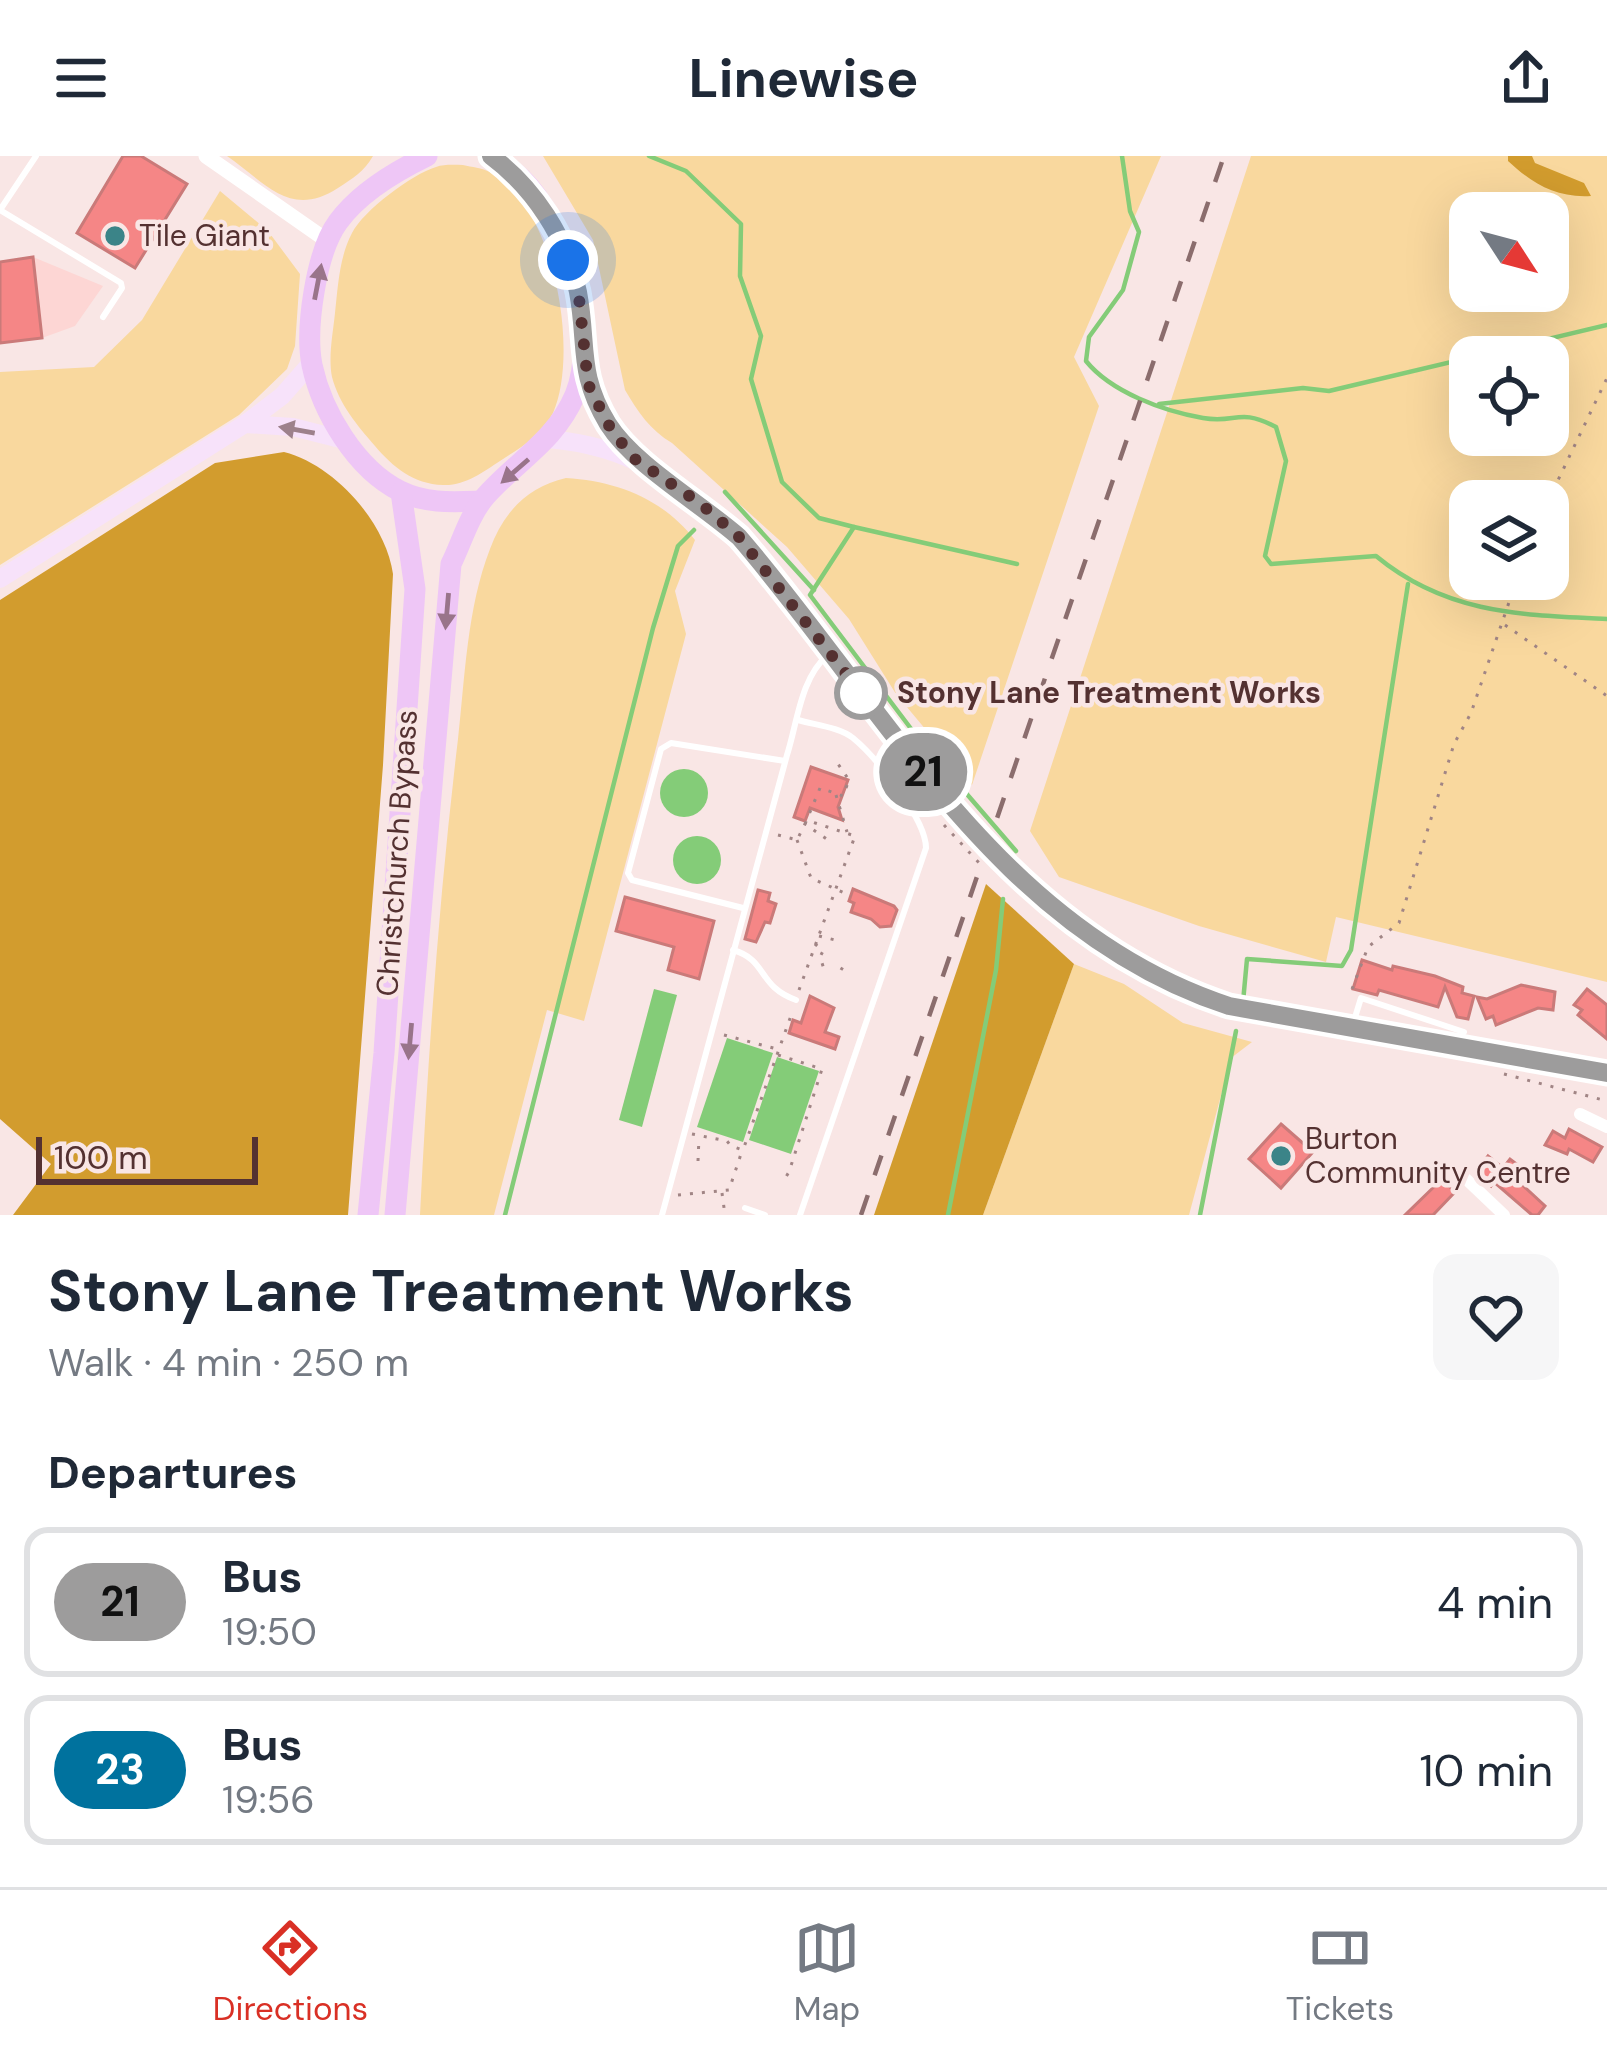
<!DOCTYPE html>
<html lang="en">
<head>
<meta charset="utf-8">
<style>
  body { margin:0; font-family:"DM Sans",sans-serif; background:#f6f6f7; color:#1f2937; height:100vh; display:flex; flex-direction:column; font-size:45px; white-space:nowrap }
  * { box-sizing:border-box; margin:0 }
  p { font-size:39px; color:#747a83 }
  .icon { flex:none; width:66px; height:66px; fill:none; stroke:currentColor; stroke-width:2; stroke-linecap:round; stroke-linejoin:round }
  .map { position:relative; height:1059px; overflow:hidden }
  .panel { display:flex; flex-direction:column; background:#fff; flex:1 }
  .panel>* { flex:none }
  .badge { padding:0 24px; border-radius:39px; font-size:42px; line-height:78px }
  .needle { width:78px; rotate:126deg }
  .tools { position:absolute; left:1449px; top:36px; display:grid; gap:24px }
  .tools a { display:grid; place-items:center; width:120px; height:120px; border-radius:24px; background:#fff; box-shadow:0 12px 48px #0002; font-size:60px }
  .scale { position:absolute; left:36px; bottom:30px; width:222px; box-sizing:border-box; padding-left:12px; border:6px solid #543131; border-top:0; font-size:33px; line-height:42px; white-space:nowrap; color:#543131; -webkit-text-stroke:9px #f9e6e5; paint-order:stroke }
  .you { position:absolute; width:60px; height:60px; margin:-30px; border:9px solid #fff; border-radius:50%; background:#1a73e8; box-shadow:0 0 0 18px #1a73e833 }
  .map>.badge { position:absolute; translate:-50% -50%; box-shadow:0 0 0 6px #fff }
  h2 { padding:0 48px; font-size:45px; line-height:108px }
  .round { display:grid; place-items:center; flex:none; width:126px; height:126px; border-radius:24px; background:#f6f6f7 }
  .headline { display:flex; align-items:center; justify-content:space-between; height:204px; padding:0 48px }
  h1 { font-size:57px; font-weight:700; line-height:90px }
  ul { padding:0; list-style:none }
  li { display:flex; align-items:center; gap:36px; height:150px; margin:0 24px 18px; padding:0 24px; border:6px solid #e0e1e3; border-radius:24px }
  li div { flex:1 }
  li b { display:block; font-size:45px }
  li em { font-style:normal }
  li .badge { min-width:132px; font-weight:700; text-align:center }
  header { display:flex; justify-content:space-between; align-items:center; height:156px; padding:0 48px; background:#fff; font-size:54px; font-weight:700 }
  .tabs { display:flex; justify-content:space-around; align-items:center; height:168px; border-top:3px solid #e0e1e3; background:#fff; font-size:33px; color:#747a83 }
  .tabs a { display:grid; justify-items:center; gap:6px }
  .tabs .current { color:#d93025 }
  .map>svg:first-child { display:block }
  .built { fill:#fdd6d4 }
  .green { fill:#f9d89e; fill-rule:evenodd }
  .forest { fill:#d29c2e }
  .water { fill:#84cc78 }
  .lines { fill:none; stroke-linecap:round; stroke-linejoin:round }
  .stream { stroke:#84cc78; stroke-width:4.5 }
  .building { fill:#f58686; stroke:#ca7a79; stroke-width:3 }
  .path { stroke:#a18585; stroke-width:3; stroke-dasharray:3 9; stroke-linecap:butt }
  .service { stroke:#fff; stroke-width:6 }
  .minor { stroke:#fff; stroke-width:12 }
  .tertiary { stroke:#fff; stroke-width:15 }
  .secondary { stroke:#f7e2fa; stroke-width:18 }
  .primary { stroke:#eec6f6; stroke-width:21 }
  .rail { stroke:#8b6d6d; stroke-width:4.5; stroke-dasharray:21 21; stroke-linecap:butt }
  .oneway { fill:#99748a }
  .oneway2 { fill:#9d818b }
  .line-casing { stroke:#fff; stroke-width:27 }
  .line { stroke:#9d9c9c; stroke-width:18 }
  .walk { stroke:#543131; stroke-width:12; stroke-dasharray:0 21.6 }
  .poi-dot { fill:#3b8488; stroke:#f9e6e5; stroke-width:4.5 }
  .stop-dot { fill:#fff; stroke:#9d9c9c; stroke-width:6 }
  .labels { text-anchor:middle; stroke-width:9; stroke-linejoin:round; paint-order:stroke }
  .poi-label { font-size:30px; fill:#543131; stroke:#f9e6e5; text-anchor:start }
  .stop-label { font-size:30px; font-weight:bold; fill:#543131; stroke:#f9e6e5; text-anchor:start }
  .street-label { font-size:30px; fill:#543131; stroke:#f9e6e5 }
</style>
</head>
<body>
<header><svg class="icon" aria-label="menu" viewBox="0 0 24 24"><path d="M4 6h16M4 12h16M4 18h16"/></svg>Linewise<svg class="icon" aria-label="share" viewBox="0 0 24 24"><path d="M12 15V3M7 8l5-5 5 5M5 13v7h14v-7"/></svg></header>
<div class="map">
<svg width="1607" height="1059" viewBox="0 0 1607 1059">
  <rect width="100%" height="100%" fill="#f9e6e5"/>
  <polygon class="built" points="33,101 103,130 75,170 42,182 0,187 0,106"/>
  <g class="green">
    <path d="M227 0H373C364 16 353 22 338 32 290 63 266 27 227 0Z"/>
    <path d="M543 0H1161L1074 201 1099 250 972 629 896 538 849 463 787 391 672 287C650 274 638 256 625 234L593 84Z"/>
    <path d="M1251 0H1607V826L1336 761 1326 806 1199 770 1059 721 1030 675ZM1470 57H1548V135H1470ZM1470 201H1548V279H1470ZM1470 345H1548V423H1470Z"/>
    <path d="M463 9C472 11 482 12 490 16 554 48 580 196 553 257 543 279 520 292 500 305 483 316 465 330 443 329 413 328 393 311 375 290 357 269 339 248 332 221 328 201 333 177 335 157 338 131 339 102 352 77 363 55 412 18 436 11 444 8 455 9 463 9Z"/>
    <polygon points="220,35 268,75 300,118 295,190 287,213 239,259 0,409 0,216 94,211 142,164"/>
    <path d="M566 322C617 325 663 343 695 384L675 435 686 478 584 865 547 854 494 1059H420C428 900 439 741 458 583 465 521 467 452 490 393 504 355 528 331 566 322Z"/>
    <polygon points="1074,808 1124,828 1183,867 1252,886 1231,902 1189,1059 983,1059"/>
  </g>
  <g class="forest">
    <path d="M1508 0H1532L1535 7 1584 27 1591 40C1555 42 1533 28 1508 5Z"/>
    <path d="M284 296C335 309 386 367 393 418L383 609 348 1059H13L51 1008 0 963V444L215 307Z"/>
    <polygon points="986,728 1074,808 983,1059 874,1059"/>
  </g>
  <g class="water">
    <circle cx="684" cy="637" r="24"/>
    <circle cx="697" cy="704" r="24"/>
    <polygon points="654,833 677,839 642,971 619,964"/>
    <polygon points="727,882 773,897 743,986 697,971"/>
    <polygon points="777,901 819,915 791,998 749,984"/>
  </g>
  <g class="lines">
    <g class="stream">
      <polyline points="649,0 686,15 741,68 740,120 761,180 751,223 782,326 819,362 854,371 810,439 915,578 1016,695"/>
      <path d="M1122 0 1130 55 1139 76 1123 134 1089 181 1086 205C1111 236 1163 255 1203 262 1237 268 1238 251 1276 271L1286 305 1265 400 1271 408 1376 400C1446 458 1521 459 1607 463"/>
      <polyline points="1159,248 1303,232 1329,235 1607,169"/>
      <polyline points="725,336 814,434"/>
      <polyline points="854,371 1017,408"/>
      <polyline points="1243,846 1247,803 1342,810 1351,794 1408,428"/>
      <polyline points="505,1059 653,472 678,390 694,374"/>
      <polyline points="948,1059 996,814 1003,743"/>
      <polyline points="1200,1059 1236,875"/>
    </g>
  </g>
  <g class="building">
    <polygon points="123,0 141,0 187,28 135,112 77,77"/>
    <polygon points="33,101 42,182 0,187 0,106"/>
    <polygon points="811,611 848,624 838,651 842,664 810,652 805,665 794,661"/>
    <polygon points="853,733 894,750 897,754 891,770 880,771 871,763 851,756 854,747 849,745"/>
    <polygon points="758,734 770,737 768,745 776,748 770,767 765,766 756,786 745,783"/>
    <polygon points="625,741 714,765 699,823 668,814 674,791 616,775"/>
    <polygon points="1362,804 1392,814 1393,810 1435,820 1463,831 1462,837 1474,840 1468,863 1457,861 1445,831 1438,851 1379,834 1377,839 1353,833"/>
    <polygon points="1521,829 1555,836 1553,854 1538,852 1496,869 1493,860 1486,863 1477,841 1487,843"/>
    <polygon points="1587,833 1607,849 1607,883 1578,859 1582,854 1574,849"/>
    <polygon points="810,840 834,852 825,876 839,881 835,893 789,877 793,864 801,867"/>
    <polygon points="1281,968 1313,996 1281,1032 1249,1003"/>
    <polygon points="1569,973 1602,991 1593,1006 1569,993 1567,998 1545,989 1553,975 1565,982"/>
    <polygon points="1488,1000 1503,1012 1510,1003 1526,1015 1518,1025 1545,1050 1538,1059 1532,1059 1494,1026 1491,1030 1475,1017"/>
    <polygon points="1442,1023 1455,1036 1433,1059 1405,1059"/>
  </g>
  <g class="lines">
    <g class="path">
      <polyline points="1548,345 1607,222"/>
      <polyline points="1505,469 1607,540"/>
      <polyline points="836,639 847,676"/>
      <polyline points="805,668 820,632 843,640 849,624 838,608"/>
      <polyline points="944,669 982,710"/>
      <polyline points="778,679 797,684 805,668 828,684"/>
      <polyline points="797,684 811,722 851,740"/>
      <polyline points="819,780 835,784"/>
      <polyline points="815,788 823,795 820,801 825,816"/>
      <polyline points="841,814 847,804"/>
      <polyline points="1352,833 1368,791 1399,767 1454,588 1471,557 1517,423"/>
      <polyline points="799,834 855,680 806,664"/>
      <polyline points="724,879 777,893"/>
      <polyline points="778,899 822,913 789,1016 782,1027"/>
      <polyline points="1504,918 1607,945"/>
      <polyline points="692,978 727,985 731,990 743,994 793,854"/>
      <polyline points="698,1005 699,981"/>
      <polyline points="722,1037 725,1059"/>
      <polyline points="678,1039 729,1034 742,995"/>
    </g>
    <g class="service">
      <polyline points="0,54 121,127 122,132 103,161"/>
      <polyline points="0,54 36,0"/>
      <path d="M798 564C815 569 839 571 853 582 876 601 926 663 926 692L800 1059"/>
      <polyline points="743,752 632,724 628,717 661,593 671,587 785,605"/>
      <path d="M733 794C768 804 757 830 796 844"/>
      <polyline points="1352,871 1361,842 1464,876"/>
      <polyline points="745,1052 765,1059"/>
      <path d="M662 1059 787 599C797 568 801 521 827 500"/>
    </g>
    <g class="minor">
      <polyline points="1580,958 1607,971"/>
      <polyline points="1466,1023 1504,1059"/>
    </g>
    <polyline class="tertiary" points="206,0 329,86"/>
    <g class="secondary">
      <path d="M583 206C591 242 611 271 632 301"/>
      <polyline points="245,268 293,271 348,285"/>
      <path d="M547 283C635 290 675 325 739 381 881 546 989 760 1205 842 1241 856 1282 861 1320 868 1415 888 1511 901 1607 917"/>
      <polyline points="0,423 245,268 282,240 312,206"/>
    </g>
    <g class="primary">
      <path d="M427 0C396 15 359 37 338 66 316 96 305 173 312 209 322 256 356 313 400 335 426 348 453 346 481 345"/>
      <polyline points="368,1059 384,897 415,433 401,336"/>
      <path d="M395 1059 451 408C461 388 469 360 484 342 515 306 555 286 575 239 600 178 567 66 521 22 512 14 501 7 491 0"/>
    </g>
    <polyline class="rail" points="861,1059 1224,0"/>
  </g>
  <defs><path id="oneway-solid" d="M-6-.8H1V-3.2L6.5 0L1 3.2V.8H-6Z" transform="scale(3)"/></defs>
  <g class="oneway">
    <use href="#oneway-solid" transform="translate(318 126) rotate(-79)"/>
    <use href="#oneway-solid" transform="translate(515 315) rotate(139)"/>
    <use href="#oneway-solid" transform="translate(447 455) rotate(95)"/>
    <use href="#oneway-solid" transform="translate(410 885) rotate(95)"/>
  </g>
  <use class="oneway2" href="#oneway-solid" transform="translate(297 274) rotate(-170)"/>
  <g class="lines">
    <g class="line-casing">
      <path id="line" d="M491 0C534 32 567 82 578 136 588 189 577 217 608 268 634 309 699 346 739 381 887 553 999 775 1229 850L1607 917"/>
    </g>
    <use href="#line" class="line"/>
    <polyline class="walk" points="568,104 578,132 588,228 608,268 632,301 701,348 739,381 861,537"/>
  </g>
  <g class="poi-dot">
    <circle cx="115" cy="80" r="12"/>
    <circle cx="1281" cy="1000" r="12"/>
  </g>
  <circle class="stop-dot" cx="861" cy="537" r="24"/>
  <g class="labels">
    <g class="poi-label">
      <text x="139" y="90">Tile Giant</text>
      <text x="1305" y="993">Burton<tspan x="1305" dy="34">Community Centre</tspan></text>
    </g>
    <g class="stop-label">
      <text x="897" y="547">Stony Lane Treatment Works</text>
    </g>
    <g class="street-label">
      <text transform="translate(397 697) rotate(-86)" y="10">Christchurch Bypass</text>
    </g>
  </g>
</svg>
<div class="tools">
<a><svg class="needle" viewBox="-14 -14 28 28"><path d="M0-13l5 13h-10z" fill="#e53935"/><path d="M0 13l5-13h-10z" fill="#747a83"/></svg></a>
<a><svg class="icon" aria-label="locate" viewBox="0 0 24 24"><circle cx="12" cy="12" r="6"/><path d="M12 2v4M12 18v4M2 12h4M18 12h4"/></svg></a>
<a><svg class="icon" aria-label="layers" viewBox="0 0 24 24"><path d="M12 4l9 5-9 5-9-5zM3 14l9 5 9-5"/></svg></a>
</div>
<div class="scale">100 m</div>
<div class="you" style="left:568px;top:104px"></div>
<b class="badge" style="left:923px;top:616px;background:#9d9c9c;color:#111">21</b>
</div>
<section class="panel">
<div class="headline"><div><h1>Stony Lane Treatment Works</h1><p>Walk · 4 min · 250 m</p></div><a class="round"><svg class="icon" aria-label="heart" viewBox="0 0 24 24"><path d="M12 20l-8-8c-3-5 5-10 8-4 3-6 11-1 8 4z"/></svg></a></div>
<h2>Departures</h2>
<ul>
<li><span class="badge" style="background:#9d9c9c;color:#111">21</span><div><b>Bus</b><p>19:50</p></div><em>4 min</em></li>
<li><span class="badge" style="background:#00729e;color:#fff">23</span><div><b>Bus</b><p>19:56</p></div><em>10 min</em></li>
</ul>
</section>
<nav class="tabs">
<a class="current"><svg class="icon" aria-label="directions" viewBox="0 0 24 24"><path d="M12 3l9 9-9 9-9-9zM9 14v-3h6M13 9l2 2-2 2"/></svg>Directions</a>
<a><svg class="icon" aria-label="map" viewBox="0 0 24 24"><path d="M3 6l6-2 6 2 6-2v14l-6 2-6-2-6 2zM9 4v14M15 6v14"/></svg>Map</a>
<a><svg class="icon" aria-label="tickets" viewBox="0 0 24 24"><path d="M3 7h18v10H3zM15 7v10"/></svg>Tickets</a>
</nav>
</body>
</html>
